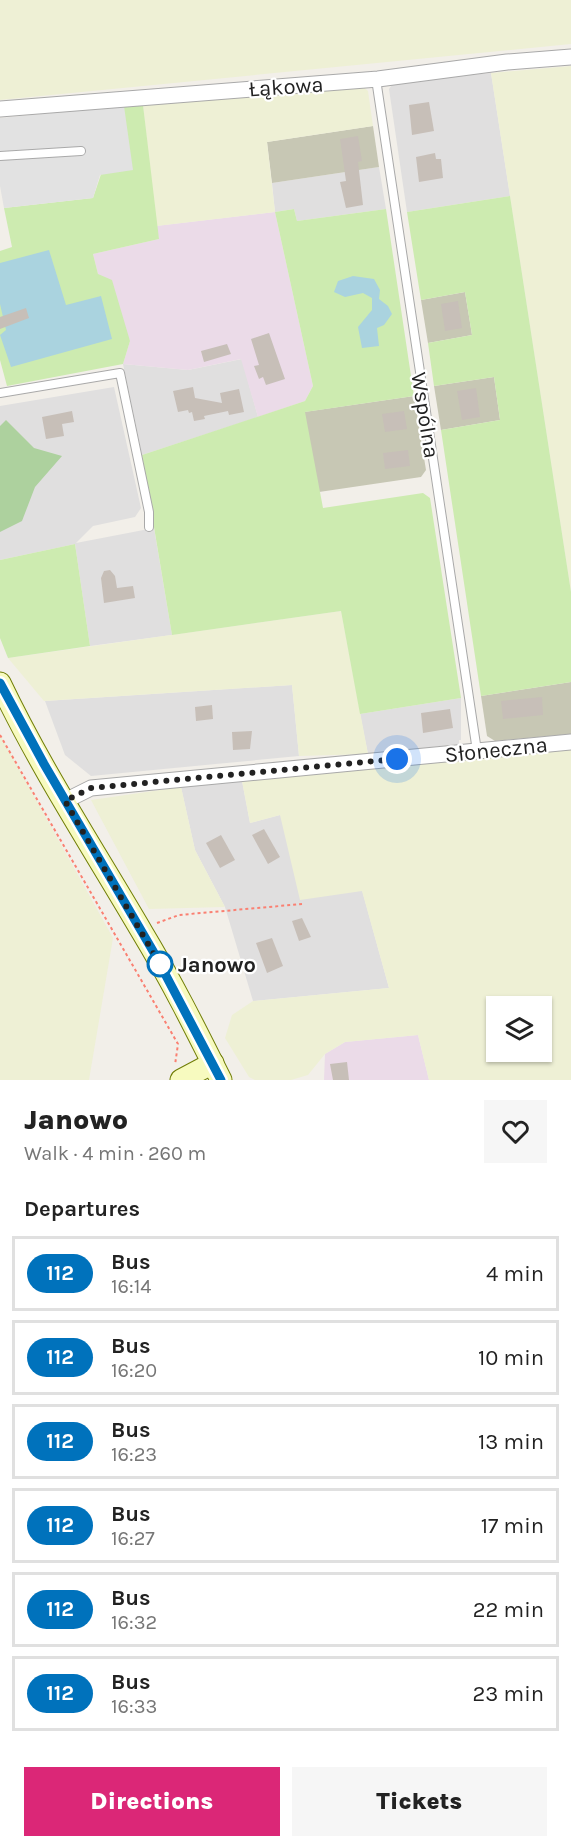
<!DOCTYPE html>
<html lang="en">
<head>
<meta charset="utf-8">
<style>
  body { margin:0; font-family:Karla,sans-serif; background:#f6f6f6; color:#222; height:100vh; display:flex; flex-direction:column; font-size:22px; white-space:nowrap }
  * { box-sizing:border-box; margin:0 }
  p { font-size:20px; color:#767676 }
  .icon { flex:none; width:33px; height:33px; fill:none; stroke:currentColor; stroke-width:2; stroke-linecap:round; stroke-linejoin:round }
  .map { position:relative; height:1080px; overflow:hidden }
  .side { display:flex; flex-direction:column; background:#fff; flex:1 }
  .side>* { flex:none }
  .badge { padding:0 12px; border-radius:20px; font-size:21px; line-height:39px }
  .tools { position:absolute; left:486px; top:996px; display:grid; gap:12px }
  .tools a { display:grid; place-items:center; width:66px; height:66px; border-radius:0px; background:#fff; box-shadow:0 2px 4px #0004; font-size:30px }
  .you { position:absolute; width:30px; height:30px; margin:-15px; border:4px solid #fff; border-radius:50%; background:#1a73e8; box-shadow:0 0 0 9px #1a73e833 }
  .map>.badge { position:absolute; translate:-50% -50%; box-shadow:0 0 0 3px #fff }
  h2 { padding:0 24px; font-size:22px; line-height:54px }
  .round { display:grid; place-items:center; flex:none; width:63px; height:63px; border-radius:0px; background:#f6f6f6 }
  .headline { display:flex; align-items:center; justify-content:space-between; height:102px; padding:0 24px }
  h1 { font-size:28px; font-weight:800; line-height:45px }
  .action { display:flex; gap:12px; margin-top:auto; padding:12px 24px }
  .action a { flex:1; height:69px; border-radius:0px; background:#db2777; color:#fff; font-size:24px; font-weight:800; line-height:69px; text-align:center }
  .action a+a { background:#f6f6f6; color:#222 }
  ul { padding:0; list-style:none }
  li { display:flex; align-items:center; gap:18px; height:75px; margin:0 12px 9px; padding:0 12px; border:3px solid #e0e0e0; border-radius:0px }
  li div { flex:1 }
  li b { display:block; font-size:22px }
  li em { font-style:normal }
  li .badge { min-width:66px; font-weight:700; text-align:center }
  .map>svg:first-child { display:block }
  .residential { fill:#e0dfdf }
  .industrial { fill:#ebdbe8 }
  .construction { fill:#c7c7b4 }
  .farmland { fill:#eef0d5; fill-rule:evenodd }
  .grass { fill:#cdebb0 }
  .forest { fill:#add19e }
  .parking { fill:#e2e2e2 }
  .water { fill:#aad3df }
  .building { fill:#c7bfb8 }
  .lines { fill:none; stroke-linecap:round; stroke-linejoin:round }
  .lane-casing { stroke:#a9a9a9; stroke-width:10 }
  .street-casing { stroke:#a9a9a9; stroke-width:17 }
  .secondary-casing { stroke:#707d05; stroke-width:23 }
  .path { stroke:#fa8072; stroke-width:2; stroke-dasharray:3 3; stroke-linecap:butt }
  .lane { stroke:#fff; stroke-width:8 }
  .street { stroke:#fff; stroke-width:15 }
  .secondary { stroke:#f7fabf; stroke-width:21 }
  .line-casing { stroke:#fff; stroke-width:14 }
  .line { stroke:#0072bc; stroke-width:9 }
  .walk { stroke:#222; stroke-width:6; stroke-dasharray:0 10.8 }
  .stop-dot { fill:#fff; stroke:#0072bc; stroke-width:3 }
  .labels { text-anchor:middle; stroke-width:4.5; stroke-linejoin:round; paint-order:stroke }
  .street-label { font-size:22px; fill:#222; stroke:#fff }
  .stop-label { font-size:22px; font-weight:bold; fill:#222; stroke:#fff; text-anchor:start }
</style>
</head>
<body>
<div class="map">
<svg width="571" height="1080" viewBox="0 0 571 1080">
  <rect width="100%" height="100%" fill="#f2efe9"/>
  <g class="residential">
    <polygon points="491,73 510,196 407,212 389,89 394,82"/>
    <polygon points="379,167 386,209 297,221 294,209 275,212 272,183"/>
    <polygon points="242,359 258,417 142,455 123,364 188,370"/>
    <polygon points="114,387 141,508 135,517 93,526 76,543 154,528 172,635 90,646 75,544 0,560 0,406"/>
    <polygon points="292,685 299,756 91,776 65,755 45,701"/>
    <polygon points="461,698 461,740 459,740 459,744 368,754 360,714"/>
    <polygon points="242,781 250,823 280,815 362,890 389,988 253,1001 225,907 195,850 181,787"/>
  </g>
  <g class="industrial">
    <polygon points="275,212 313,386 305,401 258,417 241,359 188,370 123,364 130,341 98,274 93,254 159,239 156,226"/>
    <polygon points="418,1035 429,1080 324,1080 325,1054 345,1042"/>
  </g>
  <g class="construction">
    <polygon points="373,126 379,167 272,183 267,142"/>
    <polygon points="465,292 472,335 428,343 421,300"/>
    <polygon points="494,377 500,420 441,430 434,386"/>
    <polygon points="414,396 426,470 421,477 319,492 304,412"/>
    <polygon points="571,682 571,734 495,741 487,736 481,696"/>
  </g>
  <g class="farmland">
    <polygon points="0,0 571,0 571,44 0,100"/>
    <polygon points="571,66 571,592 491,73"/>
    <polygon points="361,85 368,91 373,126 267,142 275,212 156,226 143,105"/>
    <polygon points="341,611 368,754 299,756 292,685 44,701 8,658"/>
    <polygon points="0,735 113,938 89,1080 0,1080"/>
    <path d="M571 749V1080H429L418 1035 345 1042 325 1054 308 1075 291 1080H255L249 1077 225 1038 232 1015 253 1001 389 988 362 891 300 900 280 815 250 823 242 781ZM496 1006H542V1052H496Z"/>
    <polygon points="181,787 195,850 225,907 149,909 91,800"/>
  </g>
  <g class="grass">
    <polygon points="143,105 159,239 93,254 98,274 112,280 130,341 123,364 7,386 0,360 0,251 12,247 4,208 93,198 124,106"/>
    <polygon points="510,196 571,592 571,682 481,696 441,430 500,420 494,377 434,386 428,343 472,335 465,292 421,300 407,212"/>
    <polygon points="294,209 297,221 386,209 414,396 305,412 323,508 423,493 430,498 461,698 360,714 341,611 172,635 142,455 305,401 313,386 275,212"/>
    <polygon points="75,544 90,646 8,658 0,638 0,560"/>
  </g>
  <polygon class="forest" points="6,420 34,448 62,456 35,487 22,521 0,532 0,426"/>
  <polygon class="parking" points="124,106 133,170 100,175 93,198 4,208 0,186 0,118"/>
  <g class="water">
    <polygon points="49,250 66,305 101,296 112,339 11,367 0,335 6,330 0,304 0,263"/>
    <polygon points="353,276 374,279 380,290 379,299 388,306 392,314 384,325 377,328 379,346 362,348 358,327 372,310 372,298 363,293 345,297 334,292 338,281"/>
  </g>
  <g class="building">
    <polygon points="429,102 434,131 412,135 409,105"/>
    <polygon points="358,136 362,161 358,162 363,205 346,208 340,182 346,181 340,139"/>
    <polygon points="435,153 436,159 441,159 443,178 419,182 416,157"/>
    <polygon points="458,301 462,328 445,331 441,304"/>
    <polygon points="26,308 29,318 0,329 0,317"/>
    <polygon points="269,333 285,379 266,385 263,377 259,379 254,366 259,365 251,339"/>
    <polygon points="227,344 231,354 204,362 201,351"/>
    <polygon points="193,387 195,398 222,403 220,393 239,389 244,412 229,415 228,411 204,416 205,419 194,421 192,412 189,413 188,410 178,412 173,391"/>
    <polygon points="476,388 480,417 462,420 457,391"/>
    <polygon points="72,411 74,422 62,424 64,436 46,439 42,417"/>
    <polygon points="404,411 407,429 385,432 382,414"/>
    <polygon points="408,450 410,466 385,469 383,453"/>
    <polygon points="110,570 115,576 117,588 133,586 135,598 104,603 101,578 104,571"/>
    <polygon points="542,697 543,715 503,719 501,701"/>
    <polygon points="212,705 213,719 196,721 195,707"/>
    <polygon points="450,709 453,728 423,733 421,713"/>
    <polygon points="252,731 250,749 233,750 232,732"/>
    <polygon points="264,829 280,857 268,864 252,835"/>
    <polygon points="221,835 235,860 220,868 206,843"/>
    <polygon points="302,918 311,937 299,941 292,921"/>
    <polygon points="272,938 283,966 267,973 256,943"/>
    <polygon points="347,1062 349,1080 333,1080 330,1064"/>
  </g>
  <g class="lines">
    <g class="lane-casing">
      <g id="lane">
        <polyline points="376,79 477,751"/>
        <polyline points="0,156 81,151"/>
        <polyline points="0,393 120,373 149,512 149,527"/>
      </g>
    </g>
    <g class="street-casing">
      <g id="street">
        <polyline points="0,109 378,79 507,62 571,57"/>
        <polyline points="65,801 91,788 571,742"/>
      </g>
    </g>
    <g class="secondary-casing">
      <g id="secondary">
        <path d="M0 683C41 769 94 850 142 932 171 980 196 1030 221 1080"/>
        <polyline points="181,1080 213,1063"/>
      </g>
    </g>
    <g class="path">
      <polyline points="0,735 178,1044 175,1065"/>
      <polyline points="157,923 179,915 302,904"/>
    </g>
    <use href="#lane" class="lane"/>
    <use href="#street" class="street"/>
    <use href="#secondary" class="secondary"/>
  </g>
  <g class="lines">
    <g class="line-casing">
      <polyline id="line" points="0,683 44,764 153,951 221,1080"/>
    </g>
    <use href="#line" class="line"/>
    <polyline class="walk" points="160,964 162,968 65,801 91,788 397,759"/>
  </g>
  <circle class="stop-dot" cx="160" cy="964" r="12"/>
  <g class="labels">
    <g class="street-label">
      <text transform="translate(286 86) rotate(-4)" y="8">Łąkowa</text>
      <text transform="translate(426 415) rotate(81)" y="8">Wspólna</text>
      <text transform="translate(496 749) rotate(-6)" y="8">Słoneczna</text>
    </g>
    <g class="stop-label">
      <text x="178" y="972">Janowo</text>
    </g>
  </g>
</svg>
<div class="tools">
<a><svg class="icon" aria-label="layers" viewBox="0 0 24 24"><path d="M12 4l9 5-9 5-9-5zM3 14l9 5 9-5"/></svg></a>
</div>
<div class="you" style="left:397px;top:759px"></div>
</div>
<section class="side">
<div class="headline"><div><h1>Janowo</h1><p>Walk · 4 min · 260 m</p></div><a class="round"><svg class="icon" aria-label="heart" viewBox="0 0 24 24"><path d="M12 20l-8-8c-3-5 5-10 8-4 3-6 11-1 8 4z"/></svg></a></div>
<h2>Departures</h2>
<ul>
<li><span class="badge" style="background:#0072bc;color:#fff">112</span><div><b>Bus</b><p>16:14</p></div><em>4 min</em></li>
<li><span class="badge" style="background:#0072bc;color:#fff">112</span><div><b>Bus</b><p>16:20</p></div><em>10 min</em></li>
<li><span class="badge" style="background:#0072bc;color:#fff">112</span><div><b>Bus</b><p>16:23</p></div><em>13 min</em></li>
<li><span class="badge" style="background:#0072bc;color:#fff">112</span><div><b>Bus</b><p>16:27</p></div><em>17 min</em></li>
<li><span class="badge" style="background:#0072bc;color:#fff">112</span><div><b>Bus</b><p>16:32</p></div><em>22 min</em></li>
<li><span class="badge" style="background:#0072bc;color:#fff">112</span><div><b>Bus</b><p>16:33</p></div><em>23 min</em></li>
</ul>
<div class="action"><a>Directions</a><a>Tickets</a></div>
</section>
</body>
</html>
